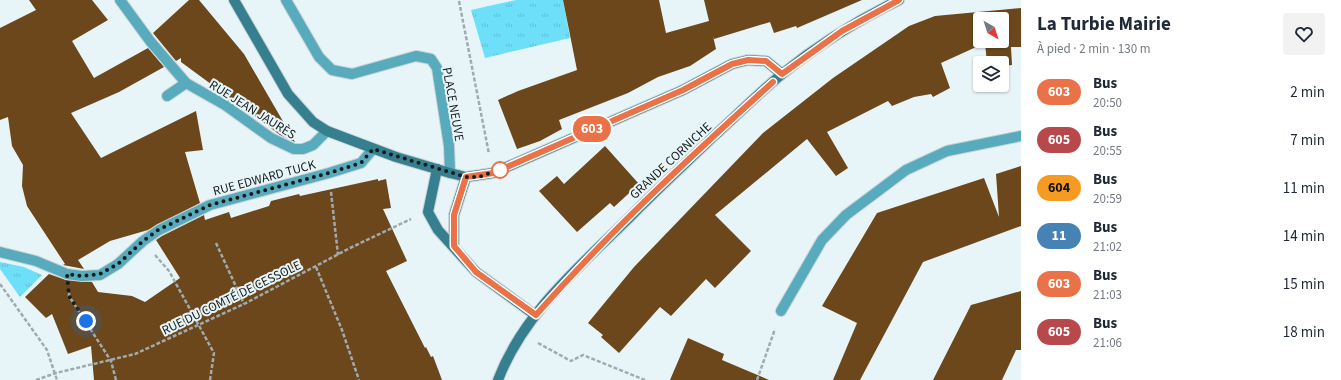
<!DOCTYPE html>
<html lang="fr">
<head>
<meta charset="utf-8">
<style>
  body { margin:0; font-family:"Source Sans 3",sans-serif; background:#f2f2f3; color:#1f2937; height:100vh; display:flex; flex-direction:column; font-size:15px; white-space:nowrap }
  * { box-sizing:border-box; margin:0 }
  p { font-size:13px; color:#747a83 }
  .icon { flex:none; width:22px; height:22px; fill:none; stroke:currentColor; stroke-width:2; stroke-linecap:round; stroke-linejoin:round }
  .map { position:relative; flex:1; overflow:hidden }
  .side { display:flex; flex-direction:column; background:#fff; width:320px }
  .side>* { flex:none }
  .badge { padding:0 8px; border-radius:13px; font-size:14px; line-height:26px }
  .needle { width:26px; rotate:141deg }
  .controls { position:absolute; left:973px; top:12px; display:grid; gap:8px }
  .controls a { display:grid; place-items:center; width:36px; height:36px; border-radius:4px; background:#fff; box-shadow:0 1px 3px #0004; font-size:20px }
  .you { position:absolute; width:20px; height:20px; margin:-10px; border:3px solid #fff; border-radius:50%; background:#1a73e8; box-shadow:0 0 0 6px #1a73e833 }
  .map>.badge { position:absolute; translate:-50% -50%; box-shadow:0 0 0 2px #fff }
  .round { display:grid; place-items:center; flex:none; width:42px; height:42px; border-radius:4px; background:#f2f2f3 }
  .summary { display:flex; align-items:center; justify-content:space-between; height:68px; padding:0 16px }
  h1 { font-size:19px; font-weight:700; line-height:30px }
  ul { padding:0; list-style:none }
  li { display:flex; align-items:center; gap:12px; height:48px; padding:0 16px }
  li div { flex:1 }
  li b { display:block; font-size:15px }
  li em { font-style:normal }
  li .badge { min-width:44px; font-weight:700; text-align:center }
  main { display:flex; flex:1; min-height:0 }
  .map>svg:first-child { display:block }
  .grass { fill:url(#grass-tufts) }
  .building { fill:#6b471b; fill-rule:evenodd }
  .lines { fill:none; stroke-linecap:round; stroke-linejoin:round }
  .lane-casing { stroke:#c7d2d5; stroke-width:12 }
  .street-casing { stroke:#c7d2d5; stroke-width:12 }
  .secondary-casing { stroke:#c7d2d5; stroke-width:12 }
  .path { stroke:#a1abae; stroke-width:2.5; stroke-dasharray:4 2; stroke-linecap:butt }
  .lane { stroke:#58aabd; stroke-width:10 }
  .street { stroke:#58aabd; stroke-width:10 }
  .secondary { stroke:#357f8f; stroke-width:10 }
  .line-casing { stroke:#fff; stroke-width:9 }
  .line { stroke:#e97249; stroke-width:6 }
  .walk { stroke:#171c1d; stroke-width:4; stroke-dasharray:0 7.2 }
  .stop-dot { fill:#fff; stroke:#e97249; stroke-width:2 }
  .labels { text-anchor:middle; stroke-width:4; stroke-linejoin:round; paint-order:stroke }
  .street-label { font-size:13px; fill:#171c1d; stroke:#e8f5f8 }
</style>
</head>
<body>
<main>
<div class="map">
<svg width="1021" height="380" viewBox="0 0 1021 380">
  <defs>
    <pattern id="grass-tufts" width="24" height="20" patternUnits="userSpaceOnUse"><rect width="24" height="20" fill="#6edff9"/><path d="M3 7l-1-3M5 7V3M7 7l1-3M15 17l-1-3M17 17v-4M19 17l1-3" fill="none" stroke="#5fbfd5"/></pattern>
  </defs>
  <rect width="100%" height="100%" fill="#e8f5f8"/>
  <g class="grass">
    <polygon points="516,0 563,0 570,38 485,58 471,10"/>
    <polygon points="0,262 24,267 42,275 20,297 0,269"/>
  </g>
  <g class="building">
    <polygon points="29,0 92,0 108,20 72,41 94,78 148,48 164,67 119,92 71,113 101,158 196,111 203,150 185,152 200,203 148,230 110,241 78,260 84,269 63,265 65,264 27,206 22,186 23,165 12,146 8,117 0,120 0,28 36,10"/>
    <polygon points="189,0 199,0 244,54 295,142 280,135 181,62 181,58 176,61 153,33"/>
    <polygon points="563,0 659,0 666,33 709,21 704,0 862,0 797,28 796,26 774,33 770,22 714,39 713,36 716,49 690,66 658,77 628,93 559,120 562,129 540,141 517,149 498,100 518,91 577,70"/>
    <path d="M1021 8V47H1011L1012 65 1002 66V63H987L985 43 941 63 950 88 933 97 931 94 914 97 892 106 888 101 827 132 848 168 836 176 807 139 715 215 751 251 715 288 706 279 671 316 660 307 619 353 601 337 603 335 588 323 634 267 763 133 833 78 909 26 935 16ZM980 19H1002V41H980Z"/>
    <polygon points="605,146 639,184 614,207 610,203 577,232 539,191 557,176 564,184"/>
    <polygon points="1021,166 1021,226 923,262 860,380 833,380 857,323 822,306 877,213 984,178 999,217 996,174"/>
    <polygon points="378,179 378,181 386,179 391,208 383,209 407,261 386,271 425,348 426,347 431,357 433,356 442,380 94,380 91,346 68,354 52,314 46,318 25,297 49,274 66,280 92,282 98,292 132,296 145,302 180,278 156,240 162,236 204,215 205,220 229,212 231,218 269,206 271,201 299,194 300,196"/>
    <polygon points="1021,291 1021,350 1016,350 1002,380 933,380 971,305"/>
    <polygon points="688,338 724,354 722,360 769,380 670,380"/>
  </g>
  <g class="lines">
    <g class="lane-casing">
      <g id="lane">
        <polyline points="120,0 150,41 186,83 225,105 271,138 294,149 303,149 313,145 327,131"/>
        <polyline points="286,0 319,57 332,70 352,74 416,56 431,59 437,68 449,146 450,173"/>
        <polyline points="781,311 822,240 846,215 906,170 947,151 1021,136"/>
      </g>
    </g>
    <g class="street-casing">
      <g id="street">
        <polyline points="167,96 186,83"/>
        <polyline points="0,252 36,261 67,274 82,276 100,275 118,264 143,241 159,230 210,205 329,173 361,163 373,149"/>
      </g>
    </g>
    <g class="secondary-casing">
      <g id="secondary">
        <polyline points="234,0 288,94 313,122 327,131 396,157 450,173 466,177 493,173 683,90 732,64 748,60 766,61 782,74"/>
        <polyline points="437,169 428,212 438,230 476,272 535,315"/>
        <polyline points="454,246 454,215 466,177"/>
        <path d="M498 380C523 314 579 267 628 219 656 190 686 163 715 135 737 115 759 93 782 74 818 45 858 20 899 0"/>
      </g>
    </g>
    <g class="path">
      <polyline points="459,1 489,154"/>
      <polyline points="331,192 338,255"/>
      <polyline points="216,243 244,304"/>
      <polyline points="155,255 169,271 214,353 210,380"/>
      <polyline points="316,267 342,330 359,380"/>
      <polyline points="0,284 47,350 57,380"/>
      <polyline points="69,293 69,296 111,361 116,380"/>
      <polyline points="538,343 571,361 583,355 645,380"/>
      <polyline points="36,380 56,373 135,354 244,304 350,248 411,219"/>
      <polyline points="757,380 775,329"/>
    </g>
    <use href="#lane" class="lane"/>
    <use href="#street" class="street"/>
    <use href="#secondary" class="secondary"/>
  </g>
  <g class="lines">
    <g class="line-casing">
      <path id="line" d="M773 82C691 156 609 232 536 315L476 272 454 246V215L466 177 493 173 683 90 732 64 748 60 766 61 782 74 842 31 899 0"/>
    </g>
    <use href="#line" class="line"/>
    <polyline class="walk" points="86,321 69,296 67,274 82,276 100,274 118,264 143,241 158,230 210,205 329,173 361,163 373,149 466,177 479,177 504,168 500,170"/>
  </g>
  <circle class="stop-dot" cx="500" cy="170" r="8"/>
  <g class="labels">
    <g class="street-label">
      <text transform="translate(454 104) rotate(80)" y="5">PLACE NEUVE</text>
      <text transform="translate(253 109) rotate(32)" y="5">RUE JEAN JAURÈS</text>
      <text transform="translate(670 160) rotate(-43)" y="5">GRANDE CORNICHE</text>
      <text transform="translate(264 177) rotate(-15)" y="5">RUE EDWARD TUCK</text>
      <text transform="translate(231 297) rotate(-26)" y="5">RUE DU COMTÉ DE CESSOLE</text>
    </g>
  </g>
</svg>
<div class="controls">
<a><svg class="needle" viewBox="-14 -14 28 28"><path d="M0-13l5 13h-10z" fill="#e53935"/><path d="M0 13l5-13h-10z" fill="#747a83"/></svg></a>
<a><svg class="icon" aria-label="layers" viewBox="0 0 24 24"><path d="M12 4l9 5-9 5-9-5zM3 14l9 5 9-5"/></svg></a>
</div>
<div class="you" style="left:86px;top:321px"></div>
<b class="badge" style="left:592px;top:129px;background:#e97249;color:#fff">603</b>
</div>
<section class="side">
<div class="summary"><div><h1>La Turbie Mairie</h1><p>À pied · 2 min · 130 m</p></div><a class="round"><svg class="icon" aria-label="heart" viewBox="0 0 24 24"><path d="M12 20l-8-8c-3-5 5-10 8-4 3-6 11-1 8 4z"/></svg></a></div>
<ul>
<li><span class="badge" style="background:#e97249;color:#fff">603</span><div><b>Bus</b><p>20:50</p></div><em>2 min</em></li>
<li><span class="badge" style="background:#b7484b;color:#fff">605</span><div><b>Bus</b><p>20:55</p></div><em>7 min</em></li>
<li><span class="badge" style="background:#f59b24;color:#111">604</span><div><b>Bus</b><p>20:59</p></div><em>11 min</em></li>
<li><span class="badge" style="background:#4682b4;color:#fff">11</span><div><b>Bus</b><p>21:02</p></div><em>14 min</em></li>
<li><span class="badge" style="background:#e97249;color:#fff">603</span><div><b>Bus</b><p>21:03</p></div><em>15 min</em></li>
<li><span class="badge" style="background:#b7484b;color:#fff">605</span><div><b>Bus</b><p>21:06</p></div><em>18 min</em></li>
</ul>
</section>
</main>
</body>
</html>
